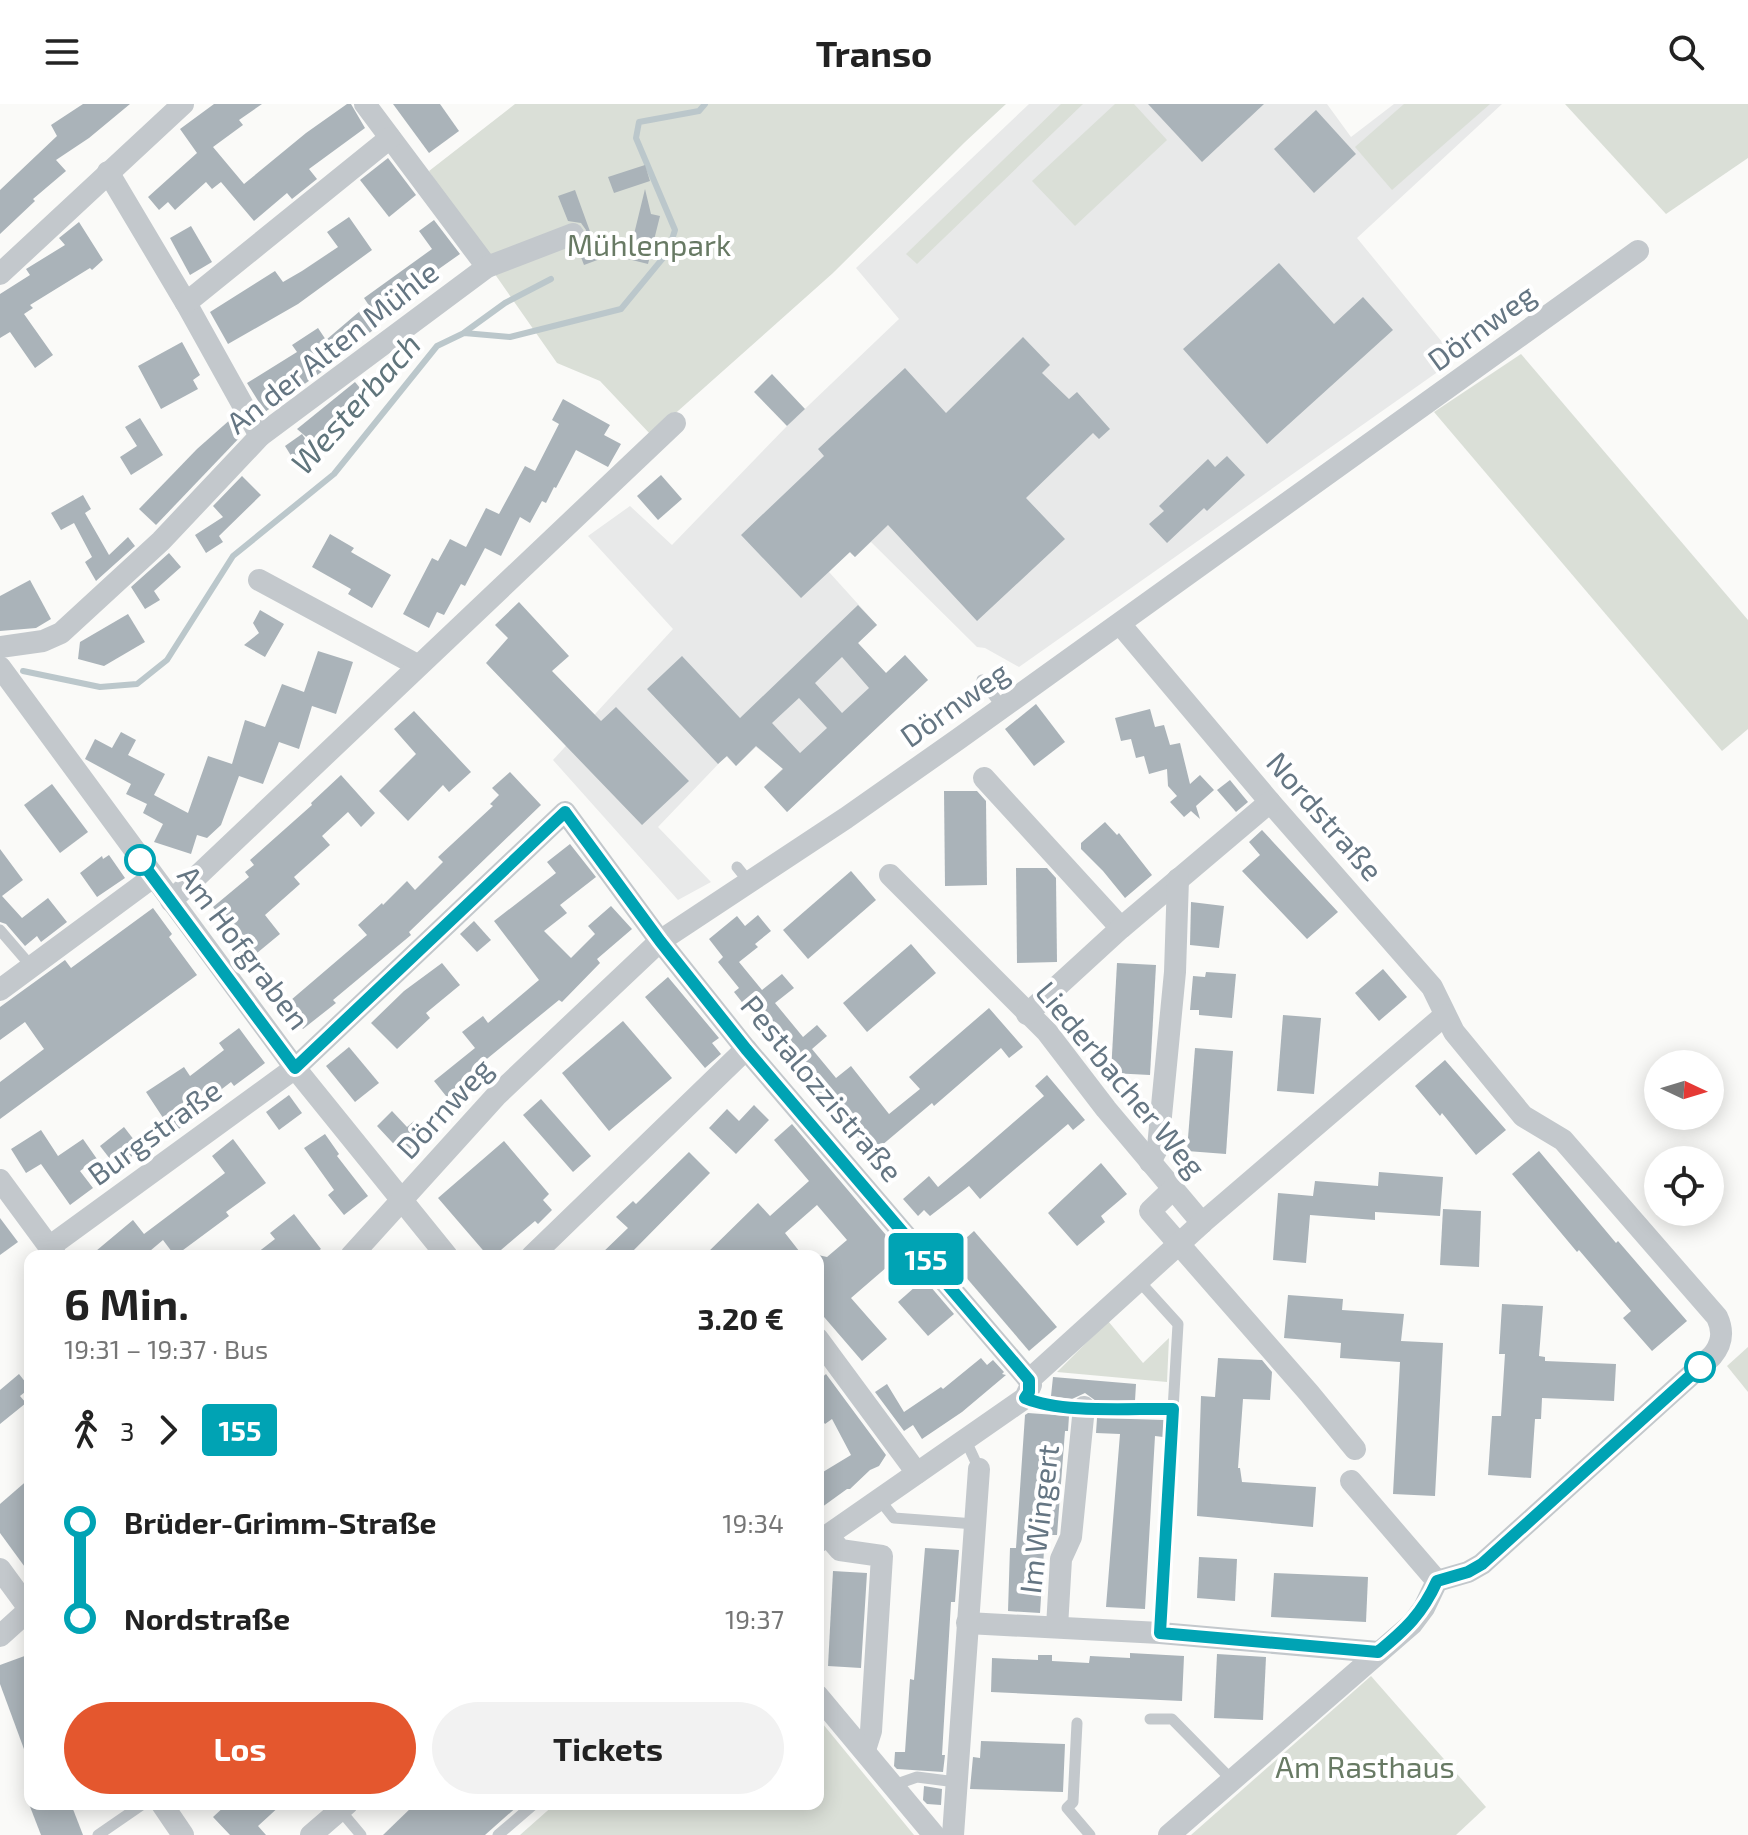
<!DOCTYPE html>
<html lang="de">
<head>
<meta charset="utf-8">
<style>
  body { margin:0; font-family:"Exo 2",sans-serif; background:#f2f2f2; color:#222; height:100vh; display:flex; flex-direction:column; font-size:30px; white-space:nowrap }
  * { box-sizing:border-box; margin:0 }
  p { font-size:26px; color:#767676 }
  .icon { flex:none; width:44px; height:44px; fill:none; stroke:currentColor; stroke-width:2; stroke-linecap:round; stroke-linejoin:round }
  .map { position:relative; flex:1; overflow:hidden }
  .drawer { position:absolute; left:24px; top:1146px; width:800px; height:560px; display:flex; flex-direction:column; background:#fff; border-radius:16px; box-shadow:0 4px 20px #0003 }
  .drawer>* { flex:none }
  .badge { padding:0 16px; border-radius:6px; font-size:28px; line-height:52px }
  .needle { width:52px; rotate:94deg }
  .controls { position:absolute; left:1644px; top:946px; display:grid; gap:16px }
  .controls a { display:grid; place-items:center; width:80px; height:80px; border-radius:50%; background:#fff; box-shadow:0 4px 20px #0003; font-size:40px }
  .map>.badge { position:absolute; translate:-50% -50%; box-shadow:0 0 0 4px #fff }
  .legs { display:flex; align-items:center; gap:12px; height:88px; padding:0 40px; font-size:26px }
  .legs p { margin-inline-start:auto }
  .head { display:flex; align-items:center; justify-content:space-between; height:136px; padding:0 40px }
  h1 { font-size:44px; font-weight:700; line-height:60px }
  .button { display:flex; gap:16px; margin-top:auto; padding:16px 40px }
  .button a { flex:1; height:92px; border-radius:48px; background:#e4572e; color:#fff; font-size:32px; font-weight:700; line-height:92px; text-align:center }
  .button a+a { background:#f2f2f2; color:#222 }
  ul { padding:0 40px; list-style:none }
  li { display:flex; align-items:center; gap:28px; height:96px; font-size:30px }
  li i { display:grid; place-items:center; width:12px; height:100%; margin:0 10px; background:currentColor }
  li i::after { content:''; width:20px; height:20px; margin:-10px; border:6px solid; border-radius:50%; background:#fff }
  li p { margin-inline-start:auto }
  li:first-child i { background:linear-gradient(#0000 50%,currentColor 0) }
  li:last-child i { background:linear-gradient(currentColor 50%,#0000 0) }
  header { display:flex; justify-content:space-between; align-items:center; height:104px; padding:0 40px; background:#fff; font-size:36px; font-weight:700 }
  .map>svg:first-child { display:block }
  .built { fill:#e8e9e9 }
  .green { fill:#dadfd7 }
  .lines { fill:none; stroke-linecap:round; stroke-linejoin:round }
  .stream { stroke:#bbc7cb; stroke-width:6 }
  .building { fill:#aab3b9; fill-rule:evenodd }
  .lane { stroke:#c3c8cc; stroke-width:11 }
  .street { stroke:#c3c8cc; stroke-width:22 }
  .line-1-casing { stroke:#fff; stroke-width:18 }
  .line-1 { stroke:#00a3b4; stroke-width:12 }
  .stop-1-dot { fill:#fff; stroke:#00a3b4; stroke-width:4 }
  .labels { text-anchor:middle; stroke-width:8; stroke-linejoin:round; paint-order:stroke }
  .park-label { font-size:30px; fill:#687a64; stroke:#fff }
  .street-label { font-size:30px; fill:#657683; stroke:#fff }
  .water-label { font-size:32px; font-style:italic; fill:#60757c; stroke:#fff }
</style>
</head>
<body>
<header><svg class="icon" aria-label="menu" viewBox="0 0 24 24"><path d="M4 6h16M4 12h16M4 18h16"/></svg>Transo<svg class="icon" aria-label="search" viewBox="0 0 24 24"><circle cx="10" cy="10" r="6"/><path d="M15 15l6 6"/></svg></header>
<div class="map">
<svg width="1748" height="1731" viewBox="0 0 1748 1731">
  <rect width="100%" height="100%" fill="#fafaf8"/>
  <polygon class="built" points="1029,0 1327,0 1351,33 1394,0 1502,0 1357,134 1456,255 1019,563 985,544 977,543 871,438 855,453 849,448 829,468 877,521 858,539 886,569 905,551 928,576 787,708 764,683 783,664 756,643 736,662 726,652 658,723 711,778 678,796 553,656 673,525 588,432 630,402 672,441 787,322 899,215 856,164"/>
  <g class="green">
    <polygon points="515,0 1006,0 965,38 833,169 651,331 600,277 557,259 492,166 429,67"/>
    <polygon points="1061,0 1083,0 917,160 906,150"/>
    <polygon points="1115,0 1134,0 1167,36 1075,122 1032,77"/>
    <polygon points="1404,0 1490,0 1392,86 1355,43"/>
    <polygon points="1565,0 1748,0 1748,54 1666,110"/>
    <polygon points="1521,250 1748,516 1748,625 1722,647 1434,308"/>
    <polygon points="1108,1217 1143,1259 1169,1234 1167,1278 1057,1268"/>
    <polygon points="1748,1243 1748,1288 1727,1262"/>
    <polygon points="1371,1572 1486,1703 1456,1731 1191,1731"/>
    <polygon points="818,1614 914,1731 520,1731 555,1700 818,1700"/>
  </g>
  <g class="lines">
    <g class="stream">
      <polyline points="465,228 505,199 551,175"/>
      <polyline points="23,567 100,583 137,580 167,556 233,452 334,370 437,242 464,229 510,233 621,205 668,148 675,126 636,34 639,18 699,7 705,0"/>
    </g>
  </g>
  <g class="building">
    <polygon points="83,0 130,0 89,34 56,56 66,67 33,95 35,97 0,130 0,86 57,32 51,21"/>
    <polygon points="214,0 262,0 239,16 243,21 213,43 244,80 306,29 347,0 351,0 365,24 309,65 317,75 292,95 287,89 254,117 221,78 212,85 206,78 175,106 168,98 159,106 148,93 197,49 180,25"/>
    <polygon points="393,0 440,0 459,27 429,49"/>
    <polygon points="1148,0 1264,0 1202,58"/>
    <polygon points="1316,6 1356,50 1314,89 1274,45"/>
    <polygon points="388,54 416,91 389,113 360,76"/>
    <polygon points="645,61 650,77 614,89 608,73"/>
    <polygon points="645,85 651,110 660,112 648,160 628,155"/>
    <polygon points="575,86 600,155 584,161 577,143 584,138 586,126 581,119 568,117 558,92"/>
    <polygon points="349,113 372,146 298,200 228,240 210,208 275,167 283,178 302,167 338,143 327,128"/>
    <polygon points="434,116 460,150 375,210 383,218 362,235 359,231 333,247 337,257 265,308 247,279 297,248 292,241 318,224 326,236 367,201 374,209 364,194 432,145 419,127"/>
    <polygon points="79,118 103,156 92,166 90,164 30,201 33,204 24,210 53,251 35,264 10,228 0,234 0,190 30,171 26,165 65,141 59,134"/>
    <polygon points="191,122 212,158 190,171 170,134"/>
    <polygon points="1279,159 1334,220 1363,193 1393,226 1267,340 1183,245"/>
    <polygon points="1023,233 1050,261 1042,269 1069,295 1077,288 1110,325 1099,335 1093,329 1026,394 1065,435 977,517 888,421 855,453 850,448 801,494 741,431 824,352 818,345 905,264 946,309"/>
    <polygon points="182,238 200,271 193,276 198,285 161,305 138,262"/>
    <polygon points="772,270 805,305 787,322 754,288"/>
    <polygon points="355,278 365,290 311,337 297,325"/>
    <polygon points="563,295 610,321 604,331 621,340 608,363 576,346 556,384 554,383 546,399 542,397 530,419 520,413 501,452 485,444 465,482 461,480 444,511 437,508 429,524 403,510 432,454 438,457 450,435 466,443 486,404 499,410 525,362 535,367 559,320 552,316"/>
    <polygon points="140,314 163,351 131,371 120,353 137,342 125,323"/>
    <polygon points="232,314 243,330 156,421 139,405 197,345"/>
    <polygon points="302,330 316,350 298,363 285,342"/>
    <polygon points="1227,352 1245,371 1207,407 1204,404 1167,439 1149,420 1164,407 1159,402 1208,355 1215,363"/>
    <polygon points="661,371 682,395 658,416 637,392"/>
    <polygon points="242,372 261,391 219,432 223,438 206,449 195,431 223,413 213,402"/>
    <polygon points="83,391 91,405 85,409 109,451 128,433 135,442 96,477 85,458 92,453 74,419 61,426 51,409"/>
    <polygon points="330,430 354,444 351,448 391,471 372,504 348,490 351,485 312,463"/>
    <polygon points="169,449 181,463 154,487 160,496 145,505 131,483"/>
    <polygon points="30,476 51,515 36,524 0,527 0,492"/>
    <polygon points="519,498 569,552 552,567 601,617 616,603 689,677 642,721 486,559 508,534 495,521"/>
    <path d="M858 501 877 521 858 539 886 569 905 551 928 576 787 708 764 683 783 665 756 642 736 662 727 652 718 660 647 585 682 552 740 614ZM842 553 869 584 842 609 815 579ZM799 594 827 624 800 649 772 619Z"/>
    <polygon points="260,506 284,520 265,553 244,541 259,529 253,519"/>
    <polygon points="128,510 145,538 104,562 78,555 80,538"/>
    <polygon points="318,547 353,558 336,610 312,602 299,645 279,638 263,680 239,672 221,721 207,734 197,731 191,750 154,738 163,720 143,709 147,700 126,690 131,680 85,655 95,635 112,644 121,628 136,636 128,651 165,670 154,691 188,709 208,652 232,660 245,616 265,623 282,580 304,588"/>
    <polygon points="1036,600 1065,638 1034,662 1005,625"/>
    <polygon points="1150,605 1155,623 1164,621 1170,641 1180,639 1190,680 1200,671 1214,686 1196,702 1200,715 1191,707 1184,713 1170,698 1177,692 1168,682 1167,665 1149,670 1144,652 1136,654 1131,635 1121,637 1115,614"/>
    <polygon points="414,607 471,668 449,688 443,681 408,717 379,687 416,650 394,625"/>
    <polygon points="510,668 541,701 409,828 411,831 333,896 336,899 303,925 284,902 367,831 358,821 382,799 383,801 407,777 415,786 443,758 438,753 493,702 490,700 499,691 492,684"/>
    <polygon points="341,671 375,709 361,723 348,708 322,732 330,741 294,773 300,780 265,811 280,830 246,858 230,838 236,832 213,803 249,773 245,768 254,761 250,756 312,701 311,699"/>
    <polygon points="1230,676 1248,698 1236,708 1217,686"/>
    <polygon points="52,680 88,728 60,749 24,701"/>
    <polygon points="944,687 977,687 986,697 987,781 945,782"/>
    <polygon points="1105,718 1117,731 1119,729 1152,771 1125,794 1103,767 1081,745 1081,739"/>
    <polygon points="1262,726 1338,808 1307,835 1242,767 1260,751 1249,738"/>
    <polygon points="570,740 596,773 560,801 567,809 544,827 571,854 595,830 588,822 611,802 632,825 597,855 600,859 562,898 559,896 466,972 472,980 450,997 434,977 475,944 462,928 483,912 488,919 539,876 494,817 556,769 547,758"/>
    <polygon points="0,745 23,776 2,792 22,814 48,794 67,818 41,838 37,832 25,842 6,820 0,818"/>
    <polygon points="109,751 125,774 97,793 80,769 102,752 103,755"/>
    <polygon points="1016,764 1047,764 1056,774 1057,858 1017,859"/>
    <polygon points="851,767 876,796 808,855 783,826"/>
    <polygon points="1191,798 1224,802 1219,844 1190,841"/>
    <polygon points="153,804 172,830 169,833 197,871 0,1015 0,978 44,945 25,918 0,936 0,903 65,856 71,864"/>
    <polygon points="758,811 771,827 755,840 758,843 739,858 762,886 782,870 794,884 775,899 803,933 817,921 827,932 812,945 836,974 851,962 889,1010 920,985 909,973 989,904 1023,943 1009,954 1001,944 934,1002 932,999 875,1047 863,1033 860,1036 831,1004 756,916 734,888 739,884 718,858 723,853 709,835 737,812 745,822"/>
    <polygon points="474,817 491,836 477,848 460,830"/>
    <polygon points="911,840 936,869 867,928 843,899"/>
    <polygon points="442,859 460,881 426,909 430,914 397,945 371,919 404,887"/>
    <polygon points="1117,859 1156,861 1150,971 1111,969"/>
    <polygon points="1383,865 1407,893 1379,917 1355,889"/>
    <polygon points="1206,868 1236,870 1232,914 1199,911 1199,906 1190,906 1193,872 1205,873"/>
    <polygon points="668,873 719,934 712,939 721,950 705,964 645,893"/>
    <polygon points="1283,911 1321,914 1314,990 1277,987"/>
    <polygon points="623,917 672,974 609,1027 562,969"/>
    <polygon points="239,924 265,959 234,982 231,978 192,1008 195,1014 173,1029 146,988 184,963 190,972 224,946 219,939"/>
    <polygon points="349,943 379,979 355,998 326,962"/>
    <polygon points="1195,944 1233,947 1226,1050 1187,1047"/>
    <polygon points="1445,956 1506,1026 1476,1051 1442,1009 1440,1012 1415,982"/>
    <polygon points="1047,971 1085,1016 1073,1026 1068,1020 980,1095 969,1082 930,1112 924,1106 918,1112 903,1095 929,1072 938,1083 969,1057 1044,992 1035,982"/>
    <polygon points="289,991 302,1009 279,1026 266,1008"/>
    <polygon points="541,995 591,1052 573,1068 523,1011"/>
    <polygon points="754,1001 769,1016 736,1050 709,1024 727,1005 739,1017"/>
    <polygon points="392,1007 407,1023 414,1017 426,1030 404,1051 377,1022"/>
    <polygon points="792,1020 902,1150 851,1194 887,1235 862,1257 818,1206 818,1151 827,1153 847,1136 817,1101 785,1129 803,1152 704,1152 758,1099 770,1112 809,1077 774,1036"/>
    <polygon points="124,1023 141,1045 117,1064 100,1042"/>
    <polygon points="41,1026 58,1052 83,1035 97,1055 80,1067 93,1084 70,1101 41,1060 26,1069 11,1045"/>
    <polygon points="325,1030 339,1050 337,1052 368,1092 344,1111 328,1091 334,1086 304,1044"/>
    <polygon points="233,1035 266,1079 226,1108 229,1112 175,1152 163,1136 144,1152 90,1152 133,1116 144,1130 225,1069 212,1052"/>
    <polygon points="504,1037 549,1090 543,1096 552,1106 538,1120 535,1117 494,1152 488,1152 438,1094"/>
    <polygon points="1539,1047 1616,1139 1618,1137 1687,1217 1652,1247 1623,1214 1631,1207 1579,1146 1577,1148 1512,1070"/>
    <polygon points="689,1048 710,1069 628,1152 599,1152 628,1124 616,1113 633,1097 636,1100"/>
    <polygon points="1101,1059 1127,1090 1101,1112 1105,1118 1077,1142 1048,1109"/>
    <polygon points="1379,1068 1443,1073 1440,1112 1375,1108 1375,1116 1310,1111 1306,1159 1273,1156 1278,1089 1313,1092 1315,1077 1378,1082"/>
    <polygon points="1443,1105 1481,1107 1479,1163 1440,1161"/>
    <polygon points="294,1110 321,1145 311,1152 253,1152 275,1135 270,1129"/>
    <polygon points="0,1114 18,1138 0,1151"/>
    <polygon points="974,1127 1057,1223 1029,1247 947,1151"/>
    <polygon points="924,1175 954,1210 928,1232 898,1198"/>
    <polygon points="1288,1191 1343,1195 1342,1206 1404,1210 1401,1237 1443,1239 1435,1392 1393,1390 1400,1258 1340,1254 1341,1239 1284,1234"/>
    <polygon points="1502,1200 1543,1202 1539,1252 1545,1253 1545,1257 1616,1260 1614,1297 1542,1294 1541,1315 1535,1315 1531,1374 1488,1371 1492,1312 1501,1312 1505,1250 1499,1250"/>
    <polygon points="981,1254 987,1261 993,1256 1004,1268 1002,1270 1006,1271 962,1308 922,1335 913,1321 904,1327 875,1288 887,1280 904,1308 941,1283 943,1285"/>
    <polygon points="1218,1254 1262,1256 1272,1268 1270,1296 1243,1295 1238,1364 1240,1364 1242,1378 1316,1383 1313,1423 1197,1412 1201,1292 1215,1293"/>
    <polygon points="19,1270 30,1284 20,1292 26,1299 0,1320 0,1286"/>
    <polygon points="826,1270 886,1351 879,1362 870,1366 850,1385 847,1385 818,1406 818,1371 851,1351 832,1315 825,1320 818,1311 818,1277"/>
    <polygon points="1053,1273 1136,1280 1135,1297 1096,1297 1085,1289 1072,1295 1051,1292"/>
    <polygon points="1028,1309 1069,1312 1068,1327 1065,1327 1057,1431 1045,1431 1040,1509 1008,1507 1010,1444 1016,1444 1025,1311"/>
    <polygon points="1097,1314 1164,1316 1163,1333 1155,1332 1145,1505 1106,1503 1120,1330 1096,1329"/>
    <polygon points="30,1374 30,1470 0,1429 0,1400"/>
    <polygon points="925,1444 959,1446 955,1498 951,1498 942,1651 945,1651 943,1668 897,1665 894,1662 895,1648 905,1648 910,1575 914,1576"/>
    <polygon points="1199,1453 1237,1455 1235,1497 1197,1494"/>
    <polygon points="833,1467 867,1469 861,1564 828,1562"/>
    <polygon points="1274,1469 1368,1473 1366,1518 1271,1513"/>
    <polygon points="1130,1549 1184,1552 1182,1597 991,1588 992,1554 1038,1556 1038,1551 1052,1551 1052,1557 1089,1559 1090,1552 1130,1554"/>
    <polygon points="30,1550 30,1656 28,1656 0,1580 0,1561"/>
    <polygon points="1217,1550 1266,1553 1263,1616 1214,1614"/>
    <polygon points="981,1637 1065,1640 1063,1688 970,1685 973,1653 980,1654"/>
    <polygon points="924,1682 942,1685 941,1701 927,1700 923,1696"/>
    <polygon points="29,1700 71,1700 83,1731 41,1731"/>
    <polygon points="227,1700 282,1700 258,1722 266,1731 230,1731 213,1713"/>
    <polygon points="415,1700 520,1700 485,1731 383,1731"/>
  </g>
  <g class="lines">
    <g class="lane">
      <polyline points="982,576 1003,604"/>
      <polyline points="737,763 749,778"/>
      <polyline points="0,826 31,862"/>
      <polyline points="1139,1177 1178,1220 1160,1529"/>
      <path d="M1025 1294C1062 1310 1132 1304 1173 1305"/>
      <polyline points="966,1337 979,1365 983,1364"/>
      <polyline points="879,1395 894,1414 975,1420"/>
      <polyline points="1150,1615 1172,1615 1232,1676"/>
      <polyline points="1077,1619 1073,1698 1067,1704 1090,1731"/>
      <polyline points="894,1681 917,1673 956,1678"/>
      <polyline points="340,1706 361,1731"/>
      <polyline points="98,1731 143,1700"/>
      <polyline points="498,1731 534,1700"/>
    </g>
    <g class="street">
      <polyline points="365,0 487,163"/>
      <polyline points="108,68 186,199 260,332"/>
      <polyline points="0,170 183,0"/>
      <polyline points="186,199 390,34"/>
      <polyline points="259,476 417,561"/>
      <path d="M1120 520 1270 698 1432 883 1454 928 1523 1012 1563 1036 1717 1213C1724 1228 1722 1240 1712 1252L1482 1460 1468 1468 1437 1477 1424 1504 1412 1520 1169 1731"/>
      <polyline points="0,543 43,537 61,529 161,437 260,332 487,163 573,130"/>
      <polyline points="0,563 295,964 447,1152"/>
      <polyline points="984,674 1121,824"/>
      <polyline points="890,771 1047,928 1106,1005 1202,1119"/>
      <polyline points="171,797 675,319"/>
      <polyline points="0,886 153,773"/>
      <polyline points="1027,910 1121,824 1270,698"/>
      <polyline points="1150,1058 1158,1043 1175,868 1178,775"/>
      <polyline points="0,1076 56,1152"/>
      <polyline points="1173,1085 1150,1107 1309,1289 1355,1345"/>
      <polyline points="49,1143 295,964 565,708 660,837 746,945 1029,1276 1031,1281 1025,1294 818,1438"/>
      <polyline points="351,1152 496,992 660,837 846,714 957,636 1638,147"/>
      <polyline points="532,1152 746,945"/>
      <polyline points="818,1235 917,1369"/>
      <polyline points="1029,1276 1202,1119 1445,911"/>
      <polyline points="1351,1377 1437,1477"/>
      <polyline points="828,1432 840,1446 882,1452 871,1627 865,1646"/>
      <polyline points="0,1465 30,1506"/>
      <polyline points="967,1519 1160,1529 1378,1548"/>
      <polyline points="1057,1523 1061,1455 1071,1433 1084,1303"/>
      <polyline points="0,1532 30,1505"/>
      <polyline points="818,1592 934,1731"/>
      <polyline points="162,1700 183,1731"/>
      <polyline points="311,1731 347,1700"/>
      <polyline points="953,1731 979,1365"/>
    </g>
  </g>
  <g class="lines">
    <g class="line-1-casing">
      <path id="line-1" d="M140 756 295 964 565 708 660 837 746 945 1029 1276V1288L1025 1294C1062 1310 1132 1304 1173 1305L1160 1529 1378 1548C1406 1525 1422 1510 1437 1477L1468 1468 1482 1460 1700 1263"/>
    </g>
    <use href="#line-1" class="line-1"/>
  </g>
  <g class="stop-1-dot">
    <circle cx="140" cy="756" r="14"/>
    <circle cx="1700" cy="1263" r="14"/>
  </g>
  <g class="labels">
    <g class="park-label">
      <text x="649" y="152">Mühlenpark</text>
      <text x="1365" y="1674">Am Rasthaus</text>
    </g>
    <g class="street-label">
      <text transform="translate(1482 224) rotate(-36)" y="10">Dörnweg</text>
      <text transform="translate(333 244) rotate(-38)" y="10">An der Alten Mühle</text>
      <text transform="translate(955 601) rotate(-35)" y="10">Dörnweg</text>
      <text transform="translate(1324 713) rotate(49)" y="10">Nordstraße</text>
      <text transform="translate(243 844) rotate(53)" y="10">Am Hofgraben</text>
      <text transform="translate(1120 976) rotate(50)" y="10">Liederbacher Weg</text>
      <text transform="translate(821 985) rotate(50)" y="10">Pestalozzistraße</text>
      <text transform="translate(445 1005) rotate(-47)" y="10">Dörnweg</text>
      <text transform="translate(155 1029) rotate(-36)" y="10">Burgstraße</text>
      <text transform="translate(1040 1415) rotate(-83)" y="10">Im Wingert</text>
    </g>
    <g class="water-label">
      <text transform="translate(356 300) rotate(-48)" y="11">Westerbach</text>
    </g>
  </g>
</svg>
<div class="controls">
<a><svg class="needle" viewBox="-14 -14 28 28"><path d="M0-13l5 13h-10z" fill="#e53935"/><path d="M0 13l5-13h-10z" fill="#767676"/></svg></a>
<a><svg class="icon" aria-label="locate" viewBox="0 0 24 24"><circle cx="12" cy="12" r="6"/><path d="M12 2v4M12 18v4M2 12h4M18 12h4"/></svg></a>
</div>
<b class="badge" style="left:926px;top:1155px;background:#00a3b4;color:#fff">155</b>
<section class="drawer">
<div class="head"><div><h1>6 Min.</h1><p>19:31 – 19:37 · Bus</p></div><b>3.20 €</b></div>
<div class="legs"><svg class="icon" aria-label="walk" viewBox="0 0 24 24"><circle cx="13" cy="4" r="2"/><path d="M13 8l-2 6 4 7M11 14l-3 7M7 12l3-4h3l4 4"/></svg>3<svg class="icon" aria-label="forward" viewBox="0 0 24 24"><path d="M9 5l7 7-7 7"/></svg><b class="badge" style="background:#00a3b4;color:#fff">155</b></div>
<ul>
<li><i style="color:#00a3b4"></i><b>Brüder-Grimm-Straße</b><p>19:34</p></li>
<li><i style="color:#00a3b4"></i><b>Nordstraße</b><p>19:37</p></li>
</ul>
<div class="button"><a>Los</a><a>Tickets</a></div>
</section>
</div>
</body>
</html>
